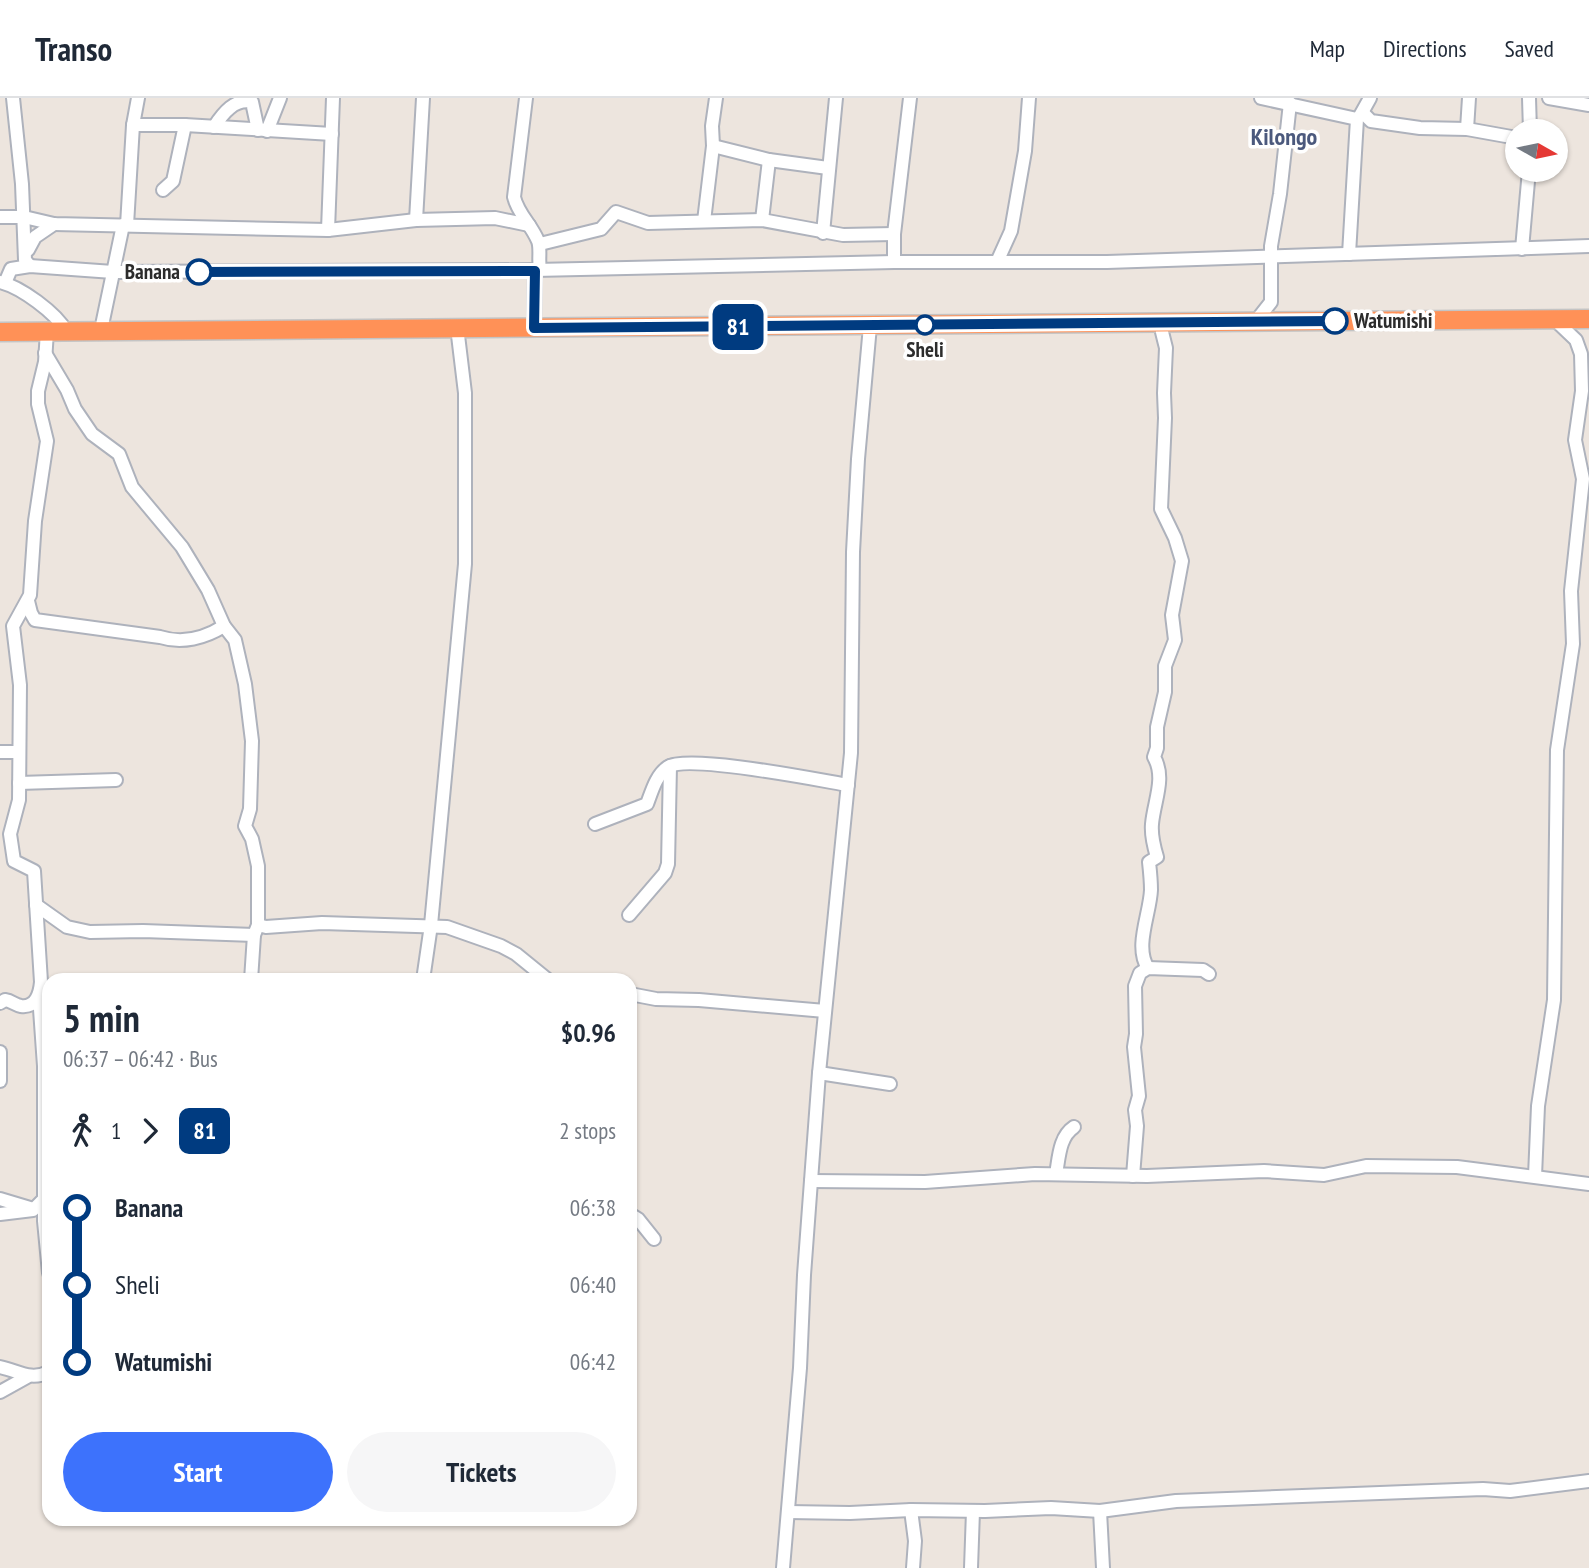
<!DOCTYPE html>
<html lang="en">
<head>
<meta charset="utf-8">
<style>
  body { margin:0; font-family:"PT Sans Narrow",sans-serif; background:#f6f6f7; color:#1f2937; height:100vh; display:flex; flex-direction:column; font-size:26px; white-space:nowrap }
  * { box-sizing:border-box; margin:0 }
  p { font-size:23px; color:#747a83 }
  .icon { flex:none; width:38px; height:38px; fill:none; stroke:currentColor; stroke-width:2; stroke-linecap:round; stroke-linejoin:round }
  .map { position:relative; flex:1; overflow:hidden }
  .drawer { position:absolute; left:42px; top:875px; width:595px; height:553px; display:flex; flex-direction:column; background:#fff; border-radius:21px; box-shadow:0 2px 5px #0004 }
  .drawer>* { flex:none }
  .badge { padding:0 14px; border-radius:10px; font-size:24px; line-height:46px }
  .needle { width:46px; rotate:99deg }
  .tools { position:absolute; left:1505px; top:21px; display:grid; gap:14px }
  .tools a { display:grid; place-items:center; width:63px; height:63px; border-radius:50%; background:#fff; box-shadow:0 2px 5px #0004; font-size:35px }
  .map>.badge { position:absolute; translate:-50% -50%; box-shadow:0 0 0 4px #fff }
  .legs { display:flex; align-items:center; gap:10px; height:77px; padding:0 21px; font-size:23px }
  .legs p { margin-inline-start:auto }
  .overview { display:flex; align-items:center; justify-content:space-between; height:119px; padding:0 21px }
  h1 { font-size:38px; font-weight:700; line-height:52px }
  .primary-button { display:flex; gap:14px; margin-top:auto; padding:14px 21px }
  .primary-button a { flex:1; height:80px; border-radius:42px; background:#3d72fc; color:#fff; font-size:28px; font-weight:700; line-height:80px; text-align:center }
  .primary-button a+a { background:#f6f6f7; color:#1f2937 }
  ul { padding:0 21px; list-style:none }
  li { display:flex; align-items:center; gap:24px; height:77px; font-size:26px }
  li i { display:grid; place-items:center; width:10px; height:100%; margin:0 9px; background:currentColor }
  li i::after { content:''; width:18px; height:18px; margin:-9px; border:5px solid; border-radius:50%; background:#fff }
  li p { margin-inline-start:auto }
  li:first-child i { background:linear-gradient(#0000 50%,currentColor 0) }
  li:last-child i { background:linear-gradient(currentColor 50%,#0000 0) }
  header { display:flex; align-items:center; gap:42px; box-sizing:border-box; height:98px; padding:0 35px; background:#fff; border-bottom:2px solid #e0e1e3 }
  header strong { font-size:33px }
  nav { display:flex; gap:38px; margin-inline-start:auto; font-size:24px }
  .map>svg:first-child { display:block }
  .lines { fill:none; stroke-linecap:round; stroke-linejoin:round }
  .minor-casing { stroke:#aeb2bc; stroke-width:16 }
  .highway-casing { stroke:#c4c4c4; stroke-width:21 }
  .minor { stroke:#fff; stroke-width:12 }
  .highway { stroke:#ff9157; stroke-width:18 }
  .line-1-casing { stroke:#fff; stroke-width:16 }
  .line-1 { stroke:#003b80; stroke-width:10 }
  .stop-1-dot { fill:#fff; stroke:#003b80; stroke-width:3.5 }
  .labels { text-anchor:middle; stroke-width:7; stroke-linejoin:round; paint-order:stroke }
  .stop-label { font-size:21px; font-weight:bold; fill:#2c2c2c; stroke:#fff; text-anchor:end }
  .quarter-label { font-size:24px; font-weight:bold; fill:#4b597d; stroke:#fff }
</style>
</head>
<body>
<header>
<strong>Transo</strong>
<nav><a>Map</a><a>Directions</a><a>Saved</a></nav>
</header>
<div class="map">
<svg width="1589" height="1470" viewBox="0 0 1589 1470">
  <rect width="100%" height="100%" fill="#ede5de"/>
  <g class="lines">
    <g class="minor-casing">
      <g id="minor">
        <polyline points="13,0 22,86 25,162 30,168"/>
        <path d="M526 0 514 99C518 116 531 126 538 143 541 151 538 162 540 171"/>
        <polyline points="1261,0 1357,21 1349,156"/>
        <polyline points="1529,0 1530,33"/>
        <polyline points="1549,0 1589,7"/>
        <polyline points="1363,15 1371,23 1420,30 1467,31 1517,40"/>
        <polyline points="1360,18 1370,0"/>
        <polyline points="133,27 185,27 332,36"/>
        <path d="M214 29C223 15 235 0 252 4L258 32"/>
        <polyline points="1467,31 1469,0"/>
        <polyline points="267,33 280,0"/>
        <polyline points="713,48 769,62 828,70"/>
        <polyline points="163,92 173,83 185,27"/>
        <polyline points="0,119 24,119 54,126 328,132 416,122 495,120 529,127"/>
        <polyline points="416,122 423,0"/>
        <polyline points="762,122 769,62"/>
        <polyline points="704,123 713,48 712,28 716,0"/>
        <polyline points="127,127 133,27 138,0"/>
        <polyline points="328,132 333,0"/>
        <polyline points="823,135 836,0"/>
        <polyline points="540,146 601,131 616,114 648,125 762,122 843,137 894,136"/>
        <polyline points="1522,151 1529,72"/>
        <polyline points="28,152 35,139 54,126"/>
        <polyline points="894,164 894,136 910,0"/>
        <polyline points="997,164 1011,133 1025,53 1029,0"/>
        <path d="M0 184C21 189 56 215 66 233"/>
        <polyline points="5,185 11,171 30,168 113,174 535,172 894,164 1107,164 1589,148"/>
        <polyline points="1256,223 1271,204 1271,148 1280,96 1290,5"/>
        <polyline points="534,230 535,172"/>
        <polyline points="101,232 123,127"/>
        <polyline points="45,255 67,292 75,311 92,336 119,356 132,389 182,449 208,492 224,528 235,542 245,586 252,643 250,711 245,728 252,741 258,768 258,827 254,837 251,882"/>
        <path d="M28 503 31 515 35 522 160 539C182 546 205 540 224 528"/>
        <polyline points="0,654 19,654"/>
        <polyline points="19,685 116,682"/>
        <path d="M595 726 647 706C652 693 656 677 668 669 688 656 818 682 848 687"/>
        <polyline points="36,807 67,829 90,834 143,833 254,837"/>
        <polyline points="629,817 665,775 668,766 670,668"/>
        <polyline points="258,827 266,829 322,825 447,829 501,848 516,856 548,882"/>
        <path d="M1148 870C1134 849 1150 816 1151 792 1151 783 1150 773 1149 764L1157 759C1154 749 1151 737 1152 726 1154 703 1166 680 1154 659L1157 650V629L1165 594V568L1175 542 1172 517 1182 463 1175 440 1161 411 1165 320 1164 295 1166 250 1162 234"/>
        <polyline points="423,882 431,827 465,466 465,295 457,229"/>
        <polyline points="630,896 656,901 699,902 825,913"/>
        <polyline points="39,897 44,968 44,1123 49,1175"/>
        <path d="M0 905 5 902C12 903 15 907 21 908 36 910 40 895 41 884L34 773 14 763 10 736 19 702 20 587 13 528 30 497 35 423 47 343 38 306V293L45 264 47 233"/>
        <polyline points="0,954 0,983"/>
        <polyline points="819,975 890,986"/>
        <path d="M1056 1076C1059 1060 1059 1039 1074 1029"/>
        <polyline points="1133,1078 1137,1028 1135,1012 1139,998 1134,949 1136,936 1135,888 1140,875 1148,870 1203,872 1209,876"/>
        <polyline points="1535,1078 1538,1008 1554,902 1557,652 1573,546 1571,493 1583,381 1575,342 1582,293 1581,256 1576,242 1555,222"/>
        <polyline points="811,1083 925,1084 1035,1076 1147,1078 1264,1073 1324,1077 1366,1068 1457,1069 1589,1086"/>
        <polyline points="0,1101 30,1110"/>
        <polyline points="0,1116 33,1112 44,1101"/>
        <polyline points="630,1116 638,1121 654,1141"/>
        <path d="M0 1269C19 1273 30 1283 49 1274"/>
        <polyline points="0,1294 27,1279"/>
        <polyline points="911,1412 915,1443 913,1470"/>
        <polyline points="1100,1413 1103,1470"/>
        <polyline points="788,1414 850,1415 911,1412 985,1413 1051,1410 1100,1413 1176,1403 1483,1391 1510,1393 1589,1383"/>
        <polyline points="783,1470 800,1270 804,1177 819,975 851,655 853,454 858,361 870,228"/>
        <polyline points="971,1470 973,1413"/>
      </g>
    </g>
    <g class="highway-casing">
      <polyline id="highway" points="0,234 1589,221"/>
    </g>
    <use href="#minor" class="minor"/>
    <use href="#highway" class="highway"/>
  </g>
  <g class="lines">
    <g class="line-1-casing">
      <polyline id="line-1" points="199,174 535,173 534,230 1335,223"/>
    </g>
    <use href="#line-1" class="line-1"/>
  </g>
  <g class="stop-1-dot">
    <circle cx="199" cy="174" r="12"/>
    <circle cx="1335" cy="223" r="12"/>
    <circle cx="925" cy="227" r="9"/>
  </g>
  <g class="labels">
    <g class="stop-label">
      <text x="180" y="181">Banana</text>
      <text x="1354" y="230" text-anchor="start">Watumishi</text>
      <text x="925" y="259" text-anchor="middle">Sheli</text>
    </g>
    <g class="quarter-label">
      <text x="1284" y="47">Kilongo</text>
    </g>
  </g>
</svg>
<div class="tools">
<a><svg class="needle" viewBox="-14 -14 28 28"><path d="M0-13l5 13h-10z" fill="#e53935"/><path d="M0 13l5-13h-10z" fill="#747a83"/></svg></a>
</div>
<b class="badge" style="left:738px;top:229px;background:#003b80;color:#fff">81</b>
<section class="drawer">
<div class="overview"><div><h1>5 min</h1><p>06:37 – 06:42 · Bus</p></div><b>$0.96</b></div>
<div class="legs"><svg class="icon" aria-label="walk" viewBox="0 0 24 24"><circle cx="13" cy="4" r="2"/><path d="M13 8l-2 6 4 7M11 14l-3 7M7 12l3-4h3l4 4"/></svg>1<svg class="icon" aria-label="forward" viewBox="0 0 24 24"><path d="M9 5l7 7-7 7"/></svg><b class="badge" style="background:#003b80;color:#fff">81</b><p>2 stops</p></div>
<ul>
<li><i style="color:#003b80"></i><b>Banana</b><p>06:38</p></li>
<li><i style="color:#003b80"></i><span>Sheli</span><p>06:40</p></li>
<li><i style="color:#003b80"></i><b>Watumishi</b><p>06:42</p></li>
</ul>
<div class="primary-button"><a>Start</a><a>Tickets</a></div>
</section>
</div>
</body>
</html>
